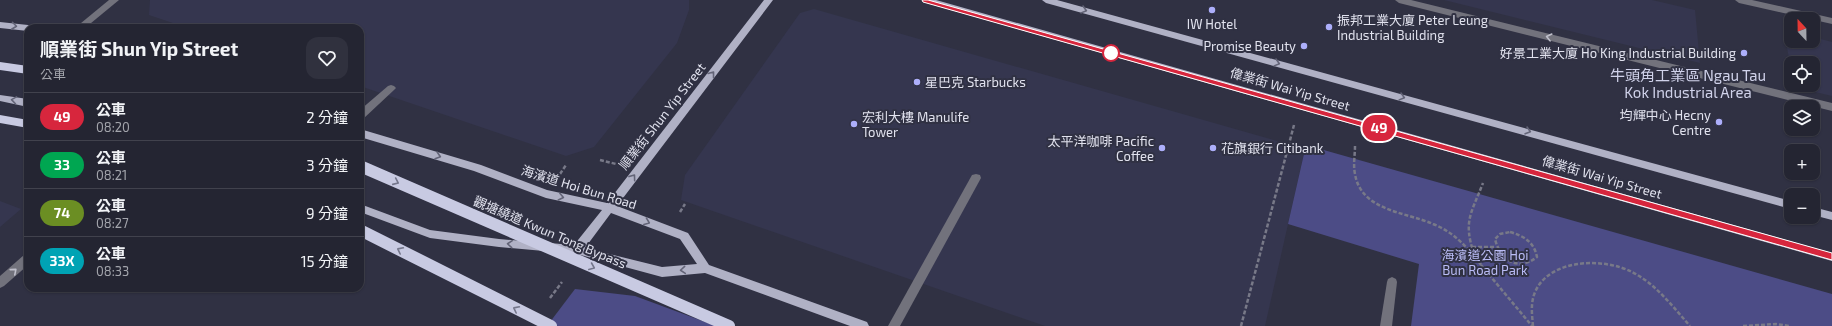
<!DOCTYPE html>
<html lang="zh-TW">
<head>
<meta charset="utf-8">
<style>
  body { margin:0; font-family:"Exo 2","Noto Sans TC",sans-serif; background:#30313e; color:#f1f3f6; height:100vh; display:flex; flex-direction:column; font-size:15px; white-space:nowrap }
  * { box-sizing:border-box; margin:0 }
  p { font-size:13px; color:#a3a5ac }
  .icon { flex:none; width:22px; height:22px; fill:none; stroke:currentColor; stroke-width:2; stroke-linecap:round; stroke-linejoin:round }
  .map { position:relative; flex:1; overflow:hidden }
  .drawer { position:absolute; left:24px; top:24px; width:340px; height:268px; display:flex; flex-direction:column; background:#242532; border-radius:12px; box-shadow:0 1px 3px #0004,0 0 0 1px #41424d }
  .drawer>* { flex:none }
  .badge { padding:0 8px; border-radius:13px; font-size:14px; line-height:26px }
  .needle { width:26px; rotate:338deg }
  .controls { position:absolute; left:1784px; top:12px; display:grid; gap:8px }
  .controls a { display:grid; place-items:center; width:36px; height:36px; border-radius:8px; background:#242532; box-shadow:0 1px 3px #0004,0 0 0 1px #41424d; font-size:20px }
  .map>.badge { position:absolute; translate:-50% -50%; box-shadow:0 0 0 2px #fff }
  .round { display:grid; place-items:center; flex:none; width:42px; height:42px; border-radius:12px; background:#30313e }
  .headline { display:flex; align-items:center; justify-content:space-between; height:68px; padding:0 16px }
  h1 { font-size:19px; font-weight:700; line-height:30px }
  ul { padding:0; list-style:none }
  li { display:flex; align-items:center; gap:12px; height:48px; padding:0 16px; border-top:1px solid #41424d }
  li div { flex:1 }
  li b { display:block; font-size:15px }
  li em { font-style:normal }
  li .badge { min-width:44px; font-weight:700; text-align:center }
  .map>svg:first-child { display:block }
  .built { fill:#35364f }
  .green { fill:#4c4c86 }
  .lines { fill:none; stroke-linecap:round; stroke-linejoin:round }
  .path { stroke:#787988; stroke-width:2.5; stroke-dasharray:4 2; stroke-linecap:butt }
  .minor { fill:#72727c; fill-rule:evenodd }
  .major { fill:#b0b1c5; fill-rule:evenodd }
  .highway { fill:#c8cae2; fill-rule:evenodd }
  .highway-bridge { stroke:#c8cae2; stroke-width:12 }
  .oneway { stroke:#636477 }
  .oneway2 { stroke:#c0c0cc }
  .oneway3 { stroke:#74768b }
  .line { fill:#d7263d; stroke:#fff }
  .poi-dot { fill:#adaffb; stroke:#303143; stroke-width:1.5 }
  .stop-dot { fill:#fff; stroke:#d7263d; stroke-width:2 }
  .labels { text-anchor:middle; stroke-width:4; stroke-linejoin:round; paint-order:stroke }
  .poi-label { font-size:13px; fill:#e1e2ee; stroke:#303143; text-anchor:start }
  .street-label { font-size:13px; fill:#e1e2ee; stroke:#303143 }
  .park-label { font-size:13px; fill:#babcf6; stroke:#303143 }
  .quarter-label { font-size:15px; fill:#d0d2ea; stroke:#303143 }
</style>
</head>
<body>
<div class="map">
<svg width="1832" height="326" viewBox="0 0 1832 326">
  <rect width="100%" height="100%" fill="#303143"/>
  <g class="built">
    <polygon points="150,0 689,0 689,10 677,43 594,147 566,156 360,86 360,28 188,28 149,15"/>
    <polygon points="1444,0 1652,0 1695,10 1700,63"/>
    <polygon points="814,9 1305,149 1265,326 1045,326 681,200 685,175 800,13"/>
    <polygon points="1784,31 1791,32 1791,41 1813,41 1813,37 1832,42 1832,96 1794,87 1794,85 1813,85 1813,63 1791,63 1791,69"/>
    <polygon points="0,201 21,209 0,227"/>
  </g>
  <g class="green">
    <polygon points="1306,145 1832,294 1832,326 1411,326 1419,264 1288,224"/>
    <polygon points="575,289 635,296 716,326 547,326"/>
  </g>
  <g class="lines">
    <g class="path">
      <path d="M1355 146C1355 155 1353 165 1355 174 1361 211 1406 212 1433 224 1454 232 1469 249 1482 266"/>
      <polyline points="600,160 616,164"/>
      <polyline points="560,174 566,165"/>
      <polyline points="680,212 685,204"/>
      <path d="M1510 232C1524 236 1534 242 1537 257 1518 272 1500 260 1495 239L1500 234Z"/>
      <polyline points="1472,247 1496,247"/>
      <path d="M1474 254C1463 221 1471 214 1483 183"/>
      <polyline points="1481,265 1532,326"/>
      <polyline points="550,298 562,282"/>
      <polyline points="1241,326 1294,125"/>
      <path d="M1533 326C1532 314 1530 302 1536 290 1552 258 1605 258 1632 272 1656 284 1673 307 1690 326"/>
      <polyline points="1743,326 1776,324 1789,326"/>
    </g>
    <g class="minor">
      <polygon points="109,0 119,0 85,28 75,28"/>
      <polygon points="1395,0 1411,0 1832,103 1832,111 1399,3"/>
      <polygon points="1735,0 1752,0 1832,18 1832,24 1739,3"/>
      <polygon points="391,85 394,86 396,88 394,90 363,119 360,120 360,110 388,86"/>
      <polygon points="976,174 980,175 981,178 900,326 888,326 972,175"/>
      <polygon points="28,254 28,265 4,286 0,288 0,276 24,255"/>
      <polygon points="1392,277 1396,279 1397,282 1392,326 1380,326 1387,282 1388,279"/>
    </g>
    <g class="major">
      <path d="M764 0H773L617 206 688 233 709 265 867 322 869 326H850L705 273 662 277 577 254 499 247 430 238 360 212V204L430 230 499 239 574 245 602 210 546 198 474 171 360 137V129L481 165 547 190 607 203ZM611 213 680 239 697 264 662 267 585 248Z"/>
      <polygon points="922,0 936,0 1832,253 1832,261 923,2"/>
      <polygon points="1042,0 1057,0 1791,201 1791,209 1046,3"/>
      <polygon points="0,22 28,25 32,28 28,28 28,31 0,28"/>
      <polygon points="0,95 28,99 28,107 0,101"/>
      <polygon points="1813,207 1832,212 1832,220 1813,215"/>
    </g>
    <g class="highway">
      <polygon points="0,62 28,66 28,74 0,70"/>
      <polygon points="0,115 28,120 28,128 0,123"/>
    </g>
    <g class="highway-bridge">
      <polyline points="360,166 729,326"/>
      <polyline points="360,230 551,326"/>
    </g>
  </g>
  <defs><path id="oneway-chevron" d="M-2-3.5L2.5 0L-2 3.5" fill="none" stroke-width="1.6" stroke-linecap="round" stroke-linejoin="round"/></defs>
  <g class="oneway">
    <use href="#oneway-chevron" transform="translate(1084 10) rotate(15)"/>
    <use href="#oneway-chevron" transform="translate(14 26) rotate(7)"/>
    <use href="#oneway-chevron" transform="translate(1277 63) rotate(15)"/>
    <use href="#oneway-chevron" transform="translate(712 74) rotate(-52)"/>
    <use href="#oneway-chevron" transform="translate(1402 97) rotate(15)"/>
    <use href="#oneway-chevron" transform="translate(14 100) rotate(-171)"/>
    <use href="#oneway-chevron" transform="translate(1528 131) rotate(16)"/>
    <use href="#oneway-chevron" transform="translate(438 156) rotate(17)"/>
    <use href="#oneway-chevron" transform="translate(633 177) rotate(-54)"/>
    <use href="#oneway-chevron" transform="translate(561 197) rotate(13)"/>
    <use href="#oneway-chevron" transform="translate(647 222) rotate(21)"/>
    <use href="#oneway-chevron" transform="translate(510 244) rotate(-175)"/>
    <use href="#oneway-chevron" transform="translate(683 270) rotate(175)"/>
  </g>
  <g class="oneway2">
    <use href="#oneway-chevron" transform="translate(1549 37) rotate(-166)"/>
    <use href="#oneway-chevron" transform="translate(14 271) rotate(-41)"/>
  </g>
  <g class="oneway3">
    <use href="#oneway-chevron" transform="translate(396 182) rotate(24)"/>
    <use href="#oneway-chevron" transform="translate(400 250) rotate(-153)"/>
    <use href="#oneway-chevron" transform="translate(592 267) rotate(23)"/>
    <use href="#oneway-chevron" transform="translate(516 309) rotate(-153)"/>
  </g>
  <polygon class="line" points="922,0 928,0 1832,253 1832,260 923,2"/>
  <g class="poi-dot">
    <circle cx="1212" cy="10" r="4"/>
    <circle cx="1329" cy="27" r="4"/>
    <circle cx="1304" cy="46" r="4"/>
    <circle cx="1744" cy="53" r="4"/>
    <circle cx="917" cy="82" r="4"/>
    <circle cx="1719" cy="122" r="4"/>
    <circle cx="854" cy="124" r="4"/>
    <circle cx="1162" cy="148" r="4"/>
    <circle cx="1213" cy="148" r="4"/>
  </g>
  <circle class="stop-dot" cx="1111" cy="53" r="8"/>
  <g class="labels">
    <g class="poi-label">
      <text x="1337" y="25">振邦工業大廈 Peter Leung<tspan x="1337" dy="15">Industrial Building</tspan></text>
      <text x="1212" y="29" text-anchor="middle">IW Hotel</text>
      <text x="1296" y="51" text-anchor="end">Promise Beauty</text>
      <text x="1736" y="58" text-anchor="end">好景工業大廈 Ho King Industrial Building</text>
      <text x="925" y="87">星巴克 Starbucks</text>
      <text x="1711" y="120" text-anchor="end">均輝中心 Hecny<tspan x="1711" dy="15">Centre</tspan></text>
      <text x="862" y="122">宏利大樓 Manulife<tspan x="862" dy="15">Tower</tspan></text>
      <text x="1154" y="146" text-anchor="end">太平洋咖啡 Pacific<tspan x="1154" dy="15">Coffee</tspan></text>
      <text x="1221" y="153">花旗銀行 Citibank</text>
    </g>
    <g class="street-label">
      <text transform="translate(1290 89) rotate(16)" y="5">偉業街 Wai Yip Street</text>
      <text transform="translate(662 116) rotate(-52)" y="5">順業街 Shun Yip Street</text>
      <text transform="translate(1602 177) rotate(16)" y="5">偉業街 Wai Yip Street</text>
      <text transform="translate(579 187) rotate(17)" y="5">海濱道 Hoi Bun Road</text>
      <text transform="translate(550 232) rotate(23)" y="5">觀塘繞道 Kwun Tong Bypass</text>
    </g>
    <g class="park-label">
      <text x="1485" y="260">海濱道公園 Hoi<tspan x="1485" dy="15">Bun Road Park</tspan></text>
    </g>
    <g class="quarter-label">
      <text x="1688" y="81">牛頭角工業區 Ngau Tau<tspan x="1688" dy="17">Kok Industrial Area</tspan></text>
    </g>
  </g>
</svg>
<div class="controls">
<a><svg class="needle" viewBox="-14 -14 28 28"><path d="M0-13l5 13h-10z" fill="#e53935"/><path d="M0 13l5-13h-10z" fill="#a3a5ac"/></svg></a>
<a><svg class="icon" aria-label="locate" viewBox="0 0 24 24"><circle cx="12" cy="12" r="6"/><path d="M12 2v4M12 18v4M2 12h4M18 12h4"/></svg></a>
<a><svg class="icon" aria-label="layers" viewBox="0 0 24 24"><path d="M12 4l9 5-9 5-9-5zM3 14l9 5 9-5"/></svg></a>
<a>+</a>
<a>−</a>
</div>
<b class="badge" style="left:1379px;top:128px;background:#d7263d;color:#fff">49</b>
<section class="drawer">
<div class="headline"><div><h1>順業街 Shun Yip Street</h1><p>公車</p></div><a class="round"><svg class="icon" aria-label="heart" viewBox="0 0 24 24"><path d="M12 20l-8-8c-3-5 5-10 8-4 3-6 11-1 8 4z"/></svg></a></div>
<ul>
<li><span class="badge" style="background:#d7263d;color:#fff">49</span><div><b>公車</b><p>08:20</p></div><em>2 分鐘</em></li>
<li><span class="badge" style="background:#00a651;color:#fff">33</span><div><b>公車</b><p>08:21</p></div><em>3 分鐘</em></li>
<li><span class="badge" style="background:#6b8e23;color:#fff">74</span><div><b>公車</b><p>08:27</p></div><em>9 分鐘</em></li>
<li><span class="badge" style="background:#00a3b4;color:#fff">33X</span><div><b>公車</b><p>08:33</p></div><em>15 分鐘</em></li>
</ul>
</section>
</div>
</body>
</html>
